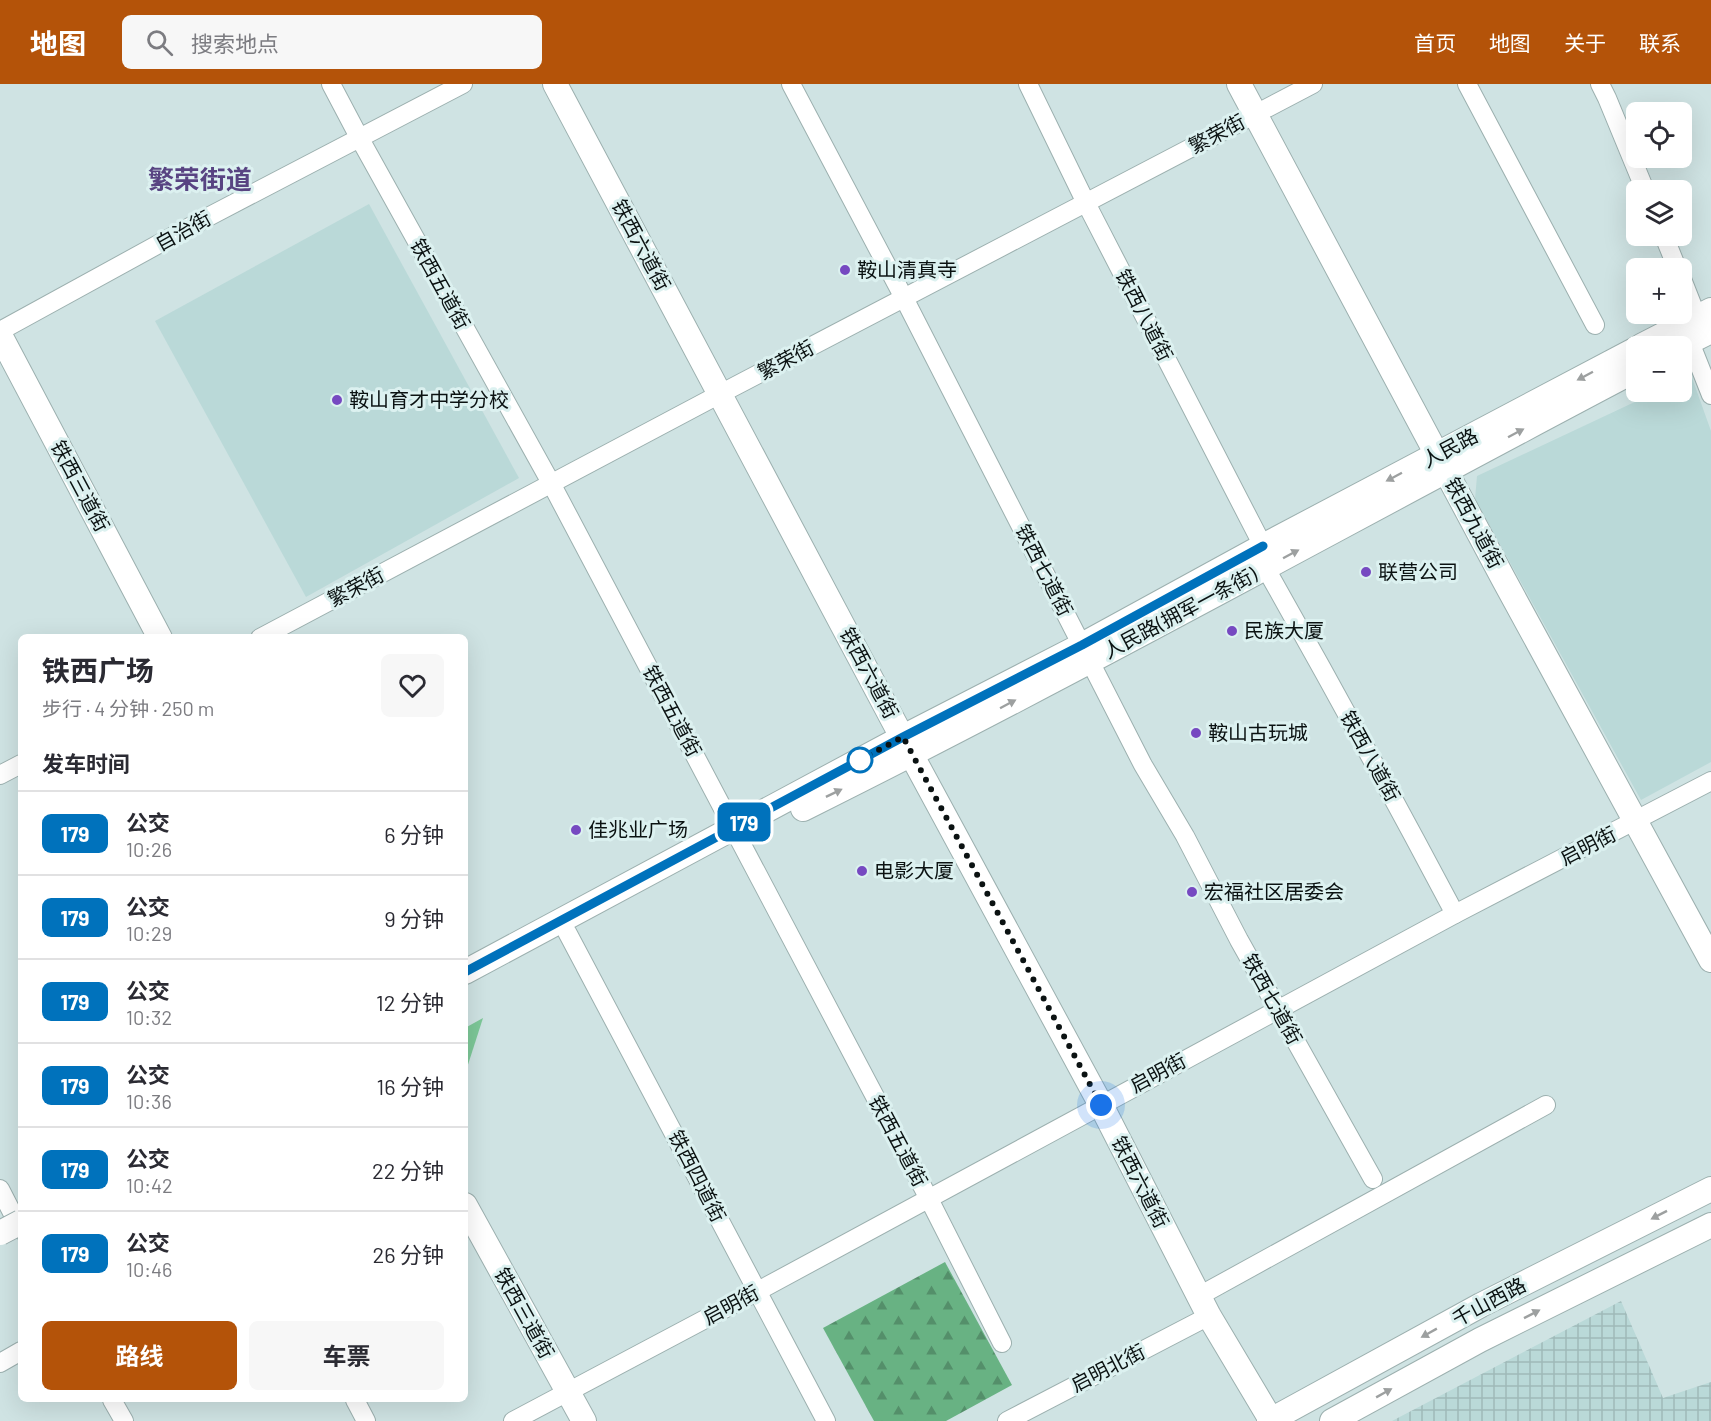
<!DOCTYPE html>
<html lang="zh">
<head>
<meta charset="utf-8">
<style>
  body { margin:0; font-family:Barlow,"Noto Sans SC",sans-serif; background:#f7f7f7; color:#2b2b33; height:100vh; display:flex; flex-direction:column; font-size:22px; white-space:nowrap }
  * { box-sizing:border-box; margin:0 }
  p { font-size:20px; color:#7c7c81 }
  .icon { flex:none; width:33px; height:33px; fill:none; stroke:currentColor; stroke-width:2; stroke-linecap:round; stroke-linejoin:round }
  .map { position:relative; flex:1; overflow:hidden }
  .panel { position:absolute; left:18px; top:550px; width:450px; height:768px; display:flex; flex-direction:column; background:#fff; border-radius:9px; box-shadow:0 6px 24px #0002 }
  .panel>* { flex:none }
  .badge { padding:0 12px; border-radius:9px; font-size:21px; line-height:39px }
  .fabs { position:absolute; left:1626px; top:18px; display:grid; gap:12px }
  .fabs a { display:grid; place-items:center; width:66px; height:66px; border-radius:9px; background:#fff; box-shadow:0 6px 24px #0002; font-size:30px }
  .you { position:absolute; width:30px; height:30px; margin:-15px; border:4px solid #fff; border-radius:50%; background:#1a73e8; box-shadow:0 0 0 9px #1a73e833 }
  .map>.badge { position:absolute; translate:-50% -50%; box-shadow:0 0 0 3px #fff }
  h2 { padding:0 24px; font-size:22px; line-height:54px }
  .round { display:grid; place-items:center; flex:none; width:63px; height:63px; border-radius:9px; background:#f7f7f7 }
  .headline { display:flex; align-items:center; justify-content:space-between; height:102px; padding:0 24px }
  h1 { font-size:28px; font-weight:700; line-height:45px }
  .action { display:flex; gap:12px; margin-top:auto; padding:12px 24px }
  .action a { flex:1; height:69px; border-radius:9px; background:#b45309; color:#fff; font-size:24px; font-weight:700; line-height:69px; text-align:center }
  .action a+a { background:#f7f7f7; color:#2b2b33 }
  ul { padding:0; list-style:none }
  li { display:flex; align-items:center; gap:18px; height:84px; padding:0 24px; border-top:2px solid #e1e1e2 }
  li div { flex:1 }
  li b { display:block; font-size:22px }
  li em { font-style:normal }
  li .badge { min-width:66px; font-weight:700; text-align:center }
  header { display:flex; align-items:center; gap:36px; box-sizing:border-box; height:84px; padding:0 30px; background:#b45309; color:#fff }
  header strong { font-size:28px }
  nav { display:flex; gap:33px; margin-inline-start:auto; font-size:21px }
  .search { width:420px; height:54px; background:#f7f7f7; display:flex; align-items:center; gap:15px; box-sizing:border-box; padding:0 21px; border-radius:9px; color:#7c7c81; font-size:22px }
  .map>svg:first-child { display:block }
  .built { fill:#bad9d8 }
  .industrial { fill:url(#industrial-grid) }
  .grass { fill:#7dc898 }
  .forest { fill:url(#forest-firs) }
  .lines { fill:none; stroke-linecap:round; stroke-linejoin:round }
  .minor-casing { stroke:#9cb0af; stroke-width:20 }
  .major-casing { stroke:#9cb0af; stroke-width:26 }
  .minor { stroke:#fff; stroke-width:18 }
  .major { stroke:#fff; stroke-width:24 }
  .major-bridge-casing { stroke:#9cb0af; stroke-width:26; stroke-linecap:butt }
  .major-bridge { stroke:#fff; stroke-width:24 }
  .oneway { fill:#9da0a0 }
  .line-casing { stroke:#fff; stroke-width:14 }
  .line { stroke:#0072bc; stroke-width:9 }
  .walk { stroke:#0b1212; stroke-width:6; stroke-dasharray:0 10.8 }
  .poi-dot { fill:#7649c1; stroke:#dcf1f0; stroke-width:2 }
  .stop-dot { fill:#fff; stroke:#0072bc; stroke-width:3 }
  .labels { text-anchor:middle; stroke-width:6; stroke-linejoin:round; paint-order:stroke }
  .street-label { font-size:20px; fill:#0b1212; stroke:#dcf1f0 }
  .poi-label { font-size:20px; fill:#0b1212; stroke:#dcf1f0; text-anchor:start }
  .district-label { font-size:26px; font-weight:bold; fill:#584482; stroke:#dcf1f0 }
</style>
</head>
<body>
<header>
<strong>地图</strong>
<div class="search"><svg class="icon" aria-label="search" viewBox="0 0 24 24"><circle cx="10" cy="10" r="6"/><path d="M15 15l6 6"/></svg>搜索地点</div>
<nav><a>首页</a><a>地图</a><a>关于</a><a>联系</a></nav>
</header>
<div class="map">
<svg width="1711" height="1337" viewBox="0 0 1711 1337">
  <defs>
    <pattern id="industrial-grid" width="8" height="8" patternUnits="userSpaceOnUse" patternTransform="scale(1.5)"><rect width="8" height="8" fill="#bad9d8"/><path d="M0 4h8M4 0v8" fill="none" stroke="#9fb9b8"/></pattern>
    <pattern id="forest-firs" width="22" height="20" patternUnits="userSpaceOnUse" patternTransform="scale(1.5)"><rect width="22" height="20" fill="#68b283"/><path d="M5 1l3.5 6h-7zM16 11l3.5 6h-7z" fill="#548f6a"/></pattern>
  </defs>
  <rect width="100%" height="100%" fill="#cfe3e3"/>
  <g class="built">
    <polygon points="369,120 519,394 306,513 155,237"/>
    <polygon points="1691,291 1711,347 1711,678 1641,716 1475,415 1477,392 1656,308 1682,308 1682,295"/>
  </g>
  <polygon class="industrial" points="1621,1217 1663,1314 1711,1298 1711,1337 1392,1337"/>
  <polygon class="grass" points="483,934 465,990 465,944"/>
  <polygon class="forest" points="945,1178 1012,1301 946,1337 874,1337 823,1244"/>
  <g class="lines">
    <g class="minor-casing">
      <g id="minor">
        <polyline points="331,0 360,55 551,399 928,1113 1002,1259"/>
        <polyline points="791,0 904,214 1143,681 1185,752 1239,856 1373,1095"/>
        <polyline points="1028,0 1086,119 1263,462"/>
        <polyline points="1467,0 1595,241"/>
        <polyline points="1600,0 1607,14 1645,106"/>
        <polyline points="1664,152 1677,184"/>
        <polyline points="1682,195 1697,233"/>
        <polyline points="0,247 208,133 463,0"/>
        <polyline points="1690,258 1711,311"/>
        <path d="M1265 483C1330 598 1393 713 1455 830"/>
        <polyline points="260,554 720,310 1313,0"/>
        <polyline points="0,691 21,680"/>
        <polyline points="567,848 826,1337"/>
        <polyline points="0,1105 21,1146"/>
        <polyline points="1199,1212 1546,1021"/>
        <polyline points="0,1279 21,1267"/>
        <polyline points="112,1316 124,1337"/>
        <polyline points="355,1316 366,1337"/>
        <polyline points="513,1337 758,1207 1455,830 1711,697"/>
        <polyline points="1007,1337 1209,1232"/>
      </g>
    </g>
    <g class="major-casing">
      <g id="major">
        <polyline points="555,0 911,670 1101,1021 1209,1232 1271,1336"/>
        <polyline points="1239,0 1504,496 1711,876"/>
        <polyline points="0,251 160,554"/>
        <polyline points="1641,262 1711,226"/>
        <polyline points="1681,262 1711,247"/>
        <path d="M803 725C1084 585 1358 432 1636 286"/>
        <polyline points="465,888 903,653 1082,561 1263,462 1636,265"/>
        <polyline points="465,1121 584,1337"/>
        <polyline points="1269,1337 1481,1221 1711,1105"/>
        <polyline points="1332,1337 1480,1256 1711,1141"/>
      </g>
    </g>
    <use href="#minor" class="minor"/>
    <use href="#major" class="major"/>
    <g class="major-bridge-casing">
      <polyline id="major-bridge" points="0,1149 21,1138"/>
    </g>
    <use href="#major-bridge" class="major-bridge"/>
  </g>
  <defs><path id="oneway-solid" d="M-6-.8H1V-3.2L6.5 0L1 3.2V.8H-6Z" transform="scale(1.5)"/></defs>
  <g class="oneway">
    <use href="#oneway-solid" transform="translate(1585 292) rotate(152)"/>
    <use href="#oneway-solid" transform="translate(1516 349) rotate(-28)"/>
    <use href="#oneway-solid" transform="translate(1394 393) rotate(152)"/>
    <use href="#oneway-solid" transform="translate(1291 470) rotate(-28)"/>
    <use href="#oneway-solid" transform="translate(1008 620) rotate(-28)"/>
    <use href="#oneway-solid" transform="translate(834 709) rotate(-26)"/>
    <use href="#oneway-solid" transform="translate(1659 1131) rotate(153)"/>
    <use href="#oneway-solid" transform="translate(1532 1230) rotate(-27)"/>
    <use href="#oneway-solid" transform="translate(1429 1249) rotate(151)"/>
    <use href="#oneway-solid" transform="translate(1384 1309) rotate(-29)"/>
  </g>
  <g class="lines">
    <g class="line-casing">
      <polyline id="line" points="465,888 903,653 1082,561 1263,462"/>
    </g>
    <use href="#line" class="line"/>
    <polyline class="walk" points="860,676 903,653 1101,1021"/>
  </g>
  <g class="poi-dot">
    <circle cx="845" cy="186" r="6"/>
    <circle cx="337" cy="316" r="6"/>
    <circle cx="1366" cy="488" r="6"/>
    <circle cx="1232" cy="547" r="6"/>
    <circle cx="1196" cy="649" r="6"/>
    <circle cx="576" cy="746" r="6"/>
    <circle cx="862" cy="787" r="6"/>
    <circle cx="1192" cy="808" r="6"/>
  </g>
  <circle class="stop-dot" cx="860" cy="676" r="12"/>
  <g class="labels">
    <g class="street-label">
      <text transform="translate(1217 50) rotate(-28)" y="7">繁荣街</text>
      <text transform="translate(183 147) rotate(-29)" y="7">自治街</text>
      <text transform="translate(641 161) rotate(62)" y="7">铁西六道街</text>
      <text transform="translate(440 200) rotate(61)" y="7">铁西五道街</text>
      <text transform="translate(1144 231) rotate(63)" y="7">铁西八道街</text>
      <text transform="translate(786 276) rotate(-28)" y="7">繁荣街</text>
      <text transform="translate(1450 364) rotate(-28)" y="7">人民路</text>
      <text transform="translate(80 402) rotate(62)" y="7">铁西三道街</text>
      <text transform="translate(1474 439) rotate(62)" y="7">铁西九道街</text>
      <text transform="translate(1044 486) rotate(63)" y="7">铁西七道街</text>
      <text transform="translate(356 503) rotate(-28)" y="7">繁荣街</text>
      <text transform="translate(1180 529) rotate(-28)" y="7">人民路(拥军一条街)</text>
      <text transform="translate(869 589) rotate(62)" y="7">铁西六道街</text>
      <text transform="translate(672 627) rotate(62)" y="7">铁西五道街</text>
      <text transform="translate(1370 672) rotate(61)" y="7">铁西八道街</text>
      <text transform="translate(1588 762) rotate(-27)" y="7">启明街</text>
      <text transform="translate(1272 915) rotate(61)" y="7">铁西七道街</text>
      <text transform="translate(1158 989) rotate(-28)" y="7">启明街</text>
      <text transform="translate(898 1057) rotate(62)" y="7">铁西五道街</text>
      <text transform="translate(697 1092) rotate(63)" y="7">铁西四道街</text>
      <text transform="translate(1140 1098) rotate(63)" y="7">铁西六道街</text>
      <text transform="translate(1489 1218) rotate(-28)" y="7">千山西路</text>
      <text transform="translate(731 1221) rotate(-28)" y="7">启明街</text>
      <text transform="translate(524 1229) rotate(61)" y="7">铁西三道街</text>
      <text transform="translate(1108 1284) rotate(-27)" y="7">启明北街</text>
    </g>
    <g class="poi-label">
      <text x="857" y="193">鞍山清真寺</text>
      <text x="349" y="323">鞍山育才中学分校</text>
      <text x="1378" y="495">联营公司</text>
      <text x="1244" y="554">民族大厦</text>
      <text x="1208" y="656">鞍山古玩城</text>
      <text x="588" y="753">佳兆业广场</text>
      <text x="874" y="794">电影大厦</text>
      <text x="1204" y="815">宏福社区居委会</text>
    </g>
    <g class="district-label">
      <text x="200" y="105">繁荣街道</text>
    </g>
  </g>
</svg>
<div class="fabs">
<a><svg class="icon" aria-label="locate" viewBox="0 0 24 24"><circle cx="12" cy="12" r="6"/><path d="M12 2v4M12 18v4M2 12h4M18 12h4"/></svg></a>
<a><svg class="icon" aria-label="layers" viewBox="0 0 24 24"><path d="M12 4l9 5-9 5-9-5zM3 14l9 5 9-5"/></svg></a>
<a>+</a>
<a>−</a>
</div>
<div class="you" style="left:1101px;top:1021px"></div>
<b class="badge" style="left:744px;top:738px;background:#0072bc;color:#fff">179</b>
<section class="panel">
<div class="headline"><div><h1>铁西广场</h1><p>步行 · 4 分钟 · 250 m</p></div><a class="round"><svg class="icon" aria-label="heart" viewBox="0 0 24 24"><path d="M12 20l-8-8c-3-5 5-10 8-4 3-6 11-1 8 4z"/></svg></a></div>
<h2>发车时间</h2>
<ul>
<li><span class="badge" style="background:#0072bc;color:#fff">179</span><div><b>公交</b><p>10:26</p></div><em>6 分钟</em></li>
<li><span class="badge" style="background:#0072bc;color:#fff">179</span><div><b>公交</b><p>10:29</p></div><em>9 分钟</em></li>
<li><span class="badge" style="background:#0072bc;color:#fff">179</span><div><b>公交</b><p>10:32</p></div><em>12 分钟</em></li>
<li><span class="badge" style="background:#0072bc;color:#fff">179</span><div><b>公交</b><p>10:36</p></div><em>16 分钟</em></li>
<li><span class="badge" style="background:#0072bc;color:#fff">179</span><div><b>公交</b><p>10:42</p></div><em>22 分钟</em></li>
<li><span class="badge" style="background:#0072bc;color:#fff">179</span><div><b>公交</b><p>10:46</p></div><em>26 分钟</em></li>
</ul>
<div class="action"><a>路线</a><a>车票</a></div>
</section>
</div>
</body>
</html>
